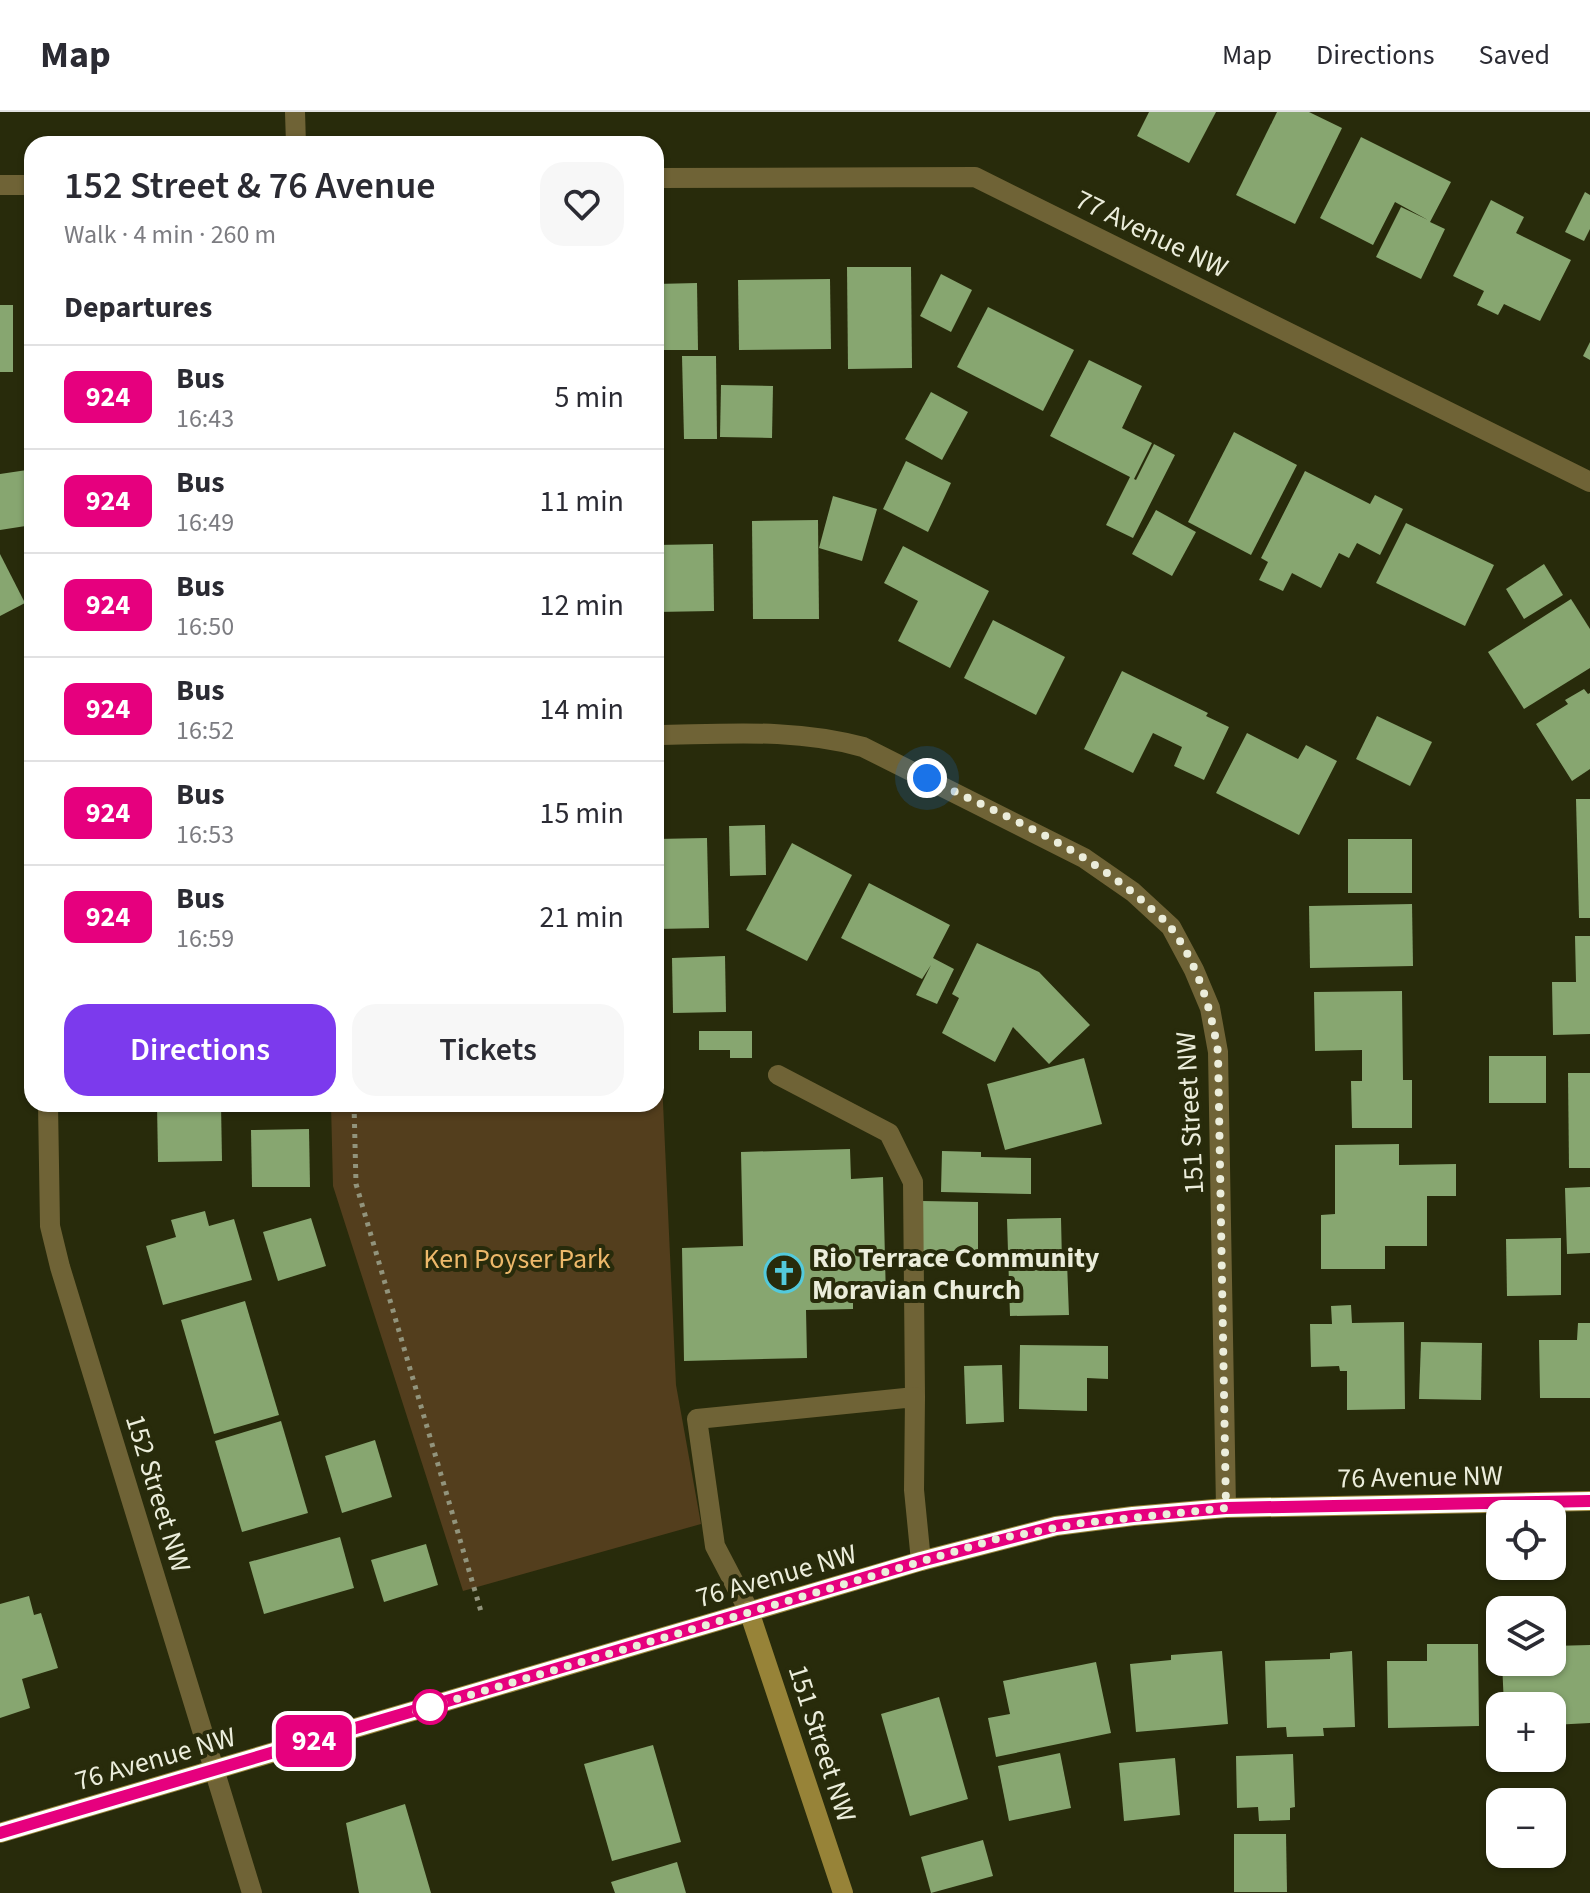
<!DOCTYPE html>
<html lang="en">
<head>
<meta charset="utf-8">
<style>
  body { margin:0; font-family:"Source Sans 3",sans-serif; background:#f7f7f7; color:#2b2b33; height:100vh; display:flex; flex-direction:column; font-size:30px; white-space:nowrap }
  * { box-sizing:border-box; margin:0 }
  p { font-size:26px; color:#7c7c81 }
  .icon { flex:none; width:44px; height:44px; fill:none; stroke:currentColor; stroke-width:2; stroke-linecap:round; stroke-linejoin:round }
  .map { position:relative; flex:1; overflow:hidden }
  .panel { position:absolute; left:24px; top:24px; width:640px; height:976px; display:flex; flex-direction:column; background:#fff; border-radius:24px; box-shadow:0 2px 6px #0004 }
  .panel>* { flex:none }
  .badge { padding:0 16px; border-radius:12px; font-size:28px; line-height:52px }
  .fabs { position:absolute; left:1486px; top:1388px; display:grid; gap:16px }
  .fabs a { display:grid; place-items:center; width:80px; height:80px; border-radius:16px; background:#fff; box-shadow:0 2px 6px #0004; font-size:40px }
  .you { position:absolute; width:40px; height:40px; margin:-20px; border:6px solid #fff; border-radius:50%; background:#1a73e8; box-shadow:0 0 0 12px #1a73e833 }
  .map>.badge { position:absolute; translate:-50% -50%; box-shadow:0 0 0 4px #fff }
  h2 { padding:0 40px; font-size:30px; line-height:72px }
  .round { display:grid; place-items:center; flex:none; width:84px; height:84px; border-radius:24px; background:#f7f7f7 }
  .head { display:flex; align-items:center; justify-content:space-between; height:136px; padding:0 40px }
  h1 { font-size:38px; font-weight:600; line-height:60px }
  .cta { display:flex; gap:16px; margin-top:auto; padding:16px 40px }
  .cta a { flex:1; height:92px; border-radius:24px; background:#7c3aed; color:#fff; font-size:32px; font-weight:600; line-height:92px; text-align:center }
  .cta a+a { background:#f7f7f7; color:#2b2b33 }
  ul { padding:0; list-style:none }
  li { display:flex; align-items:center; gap:24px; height:104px; padding:0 40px; border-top:2px solid #e1e1e2 }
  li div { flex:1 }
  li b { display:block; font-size:30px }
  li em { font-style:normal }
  li .badge { min-width:88px; font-weight:700; text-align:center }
  header { display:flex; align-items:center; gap:48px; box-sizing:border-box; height:112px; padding:0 40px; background:#fff; border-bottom:2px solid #e1e1e2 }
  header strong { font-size:38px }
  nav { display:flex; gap:44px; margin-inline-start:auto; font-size:28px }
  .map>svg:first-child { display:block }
  .green { fill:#533e1d }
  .building { fill:#87a670 }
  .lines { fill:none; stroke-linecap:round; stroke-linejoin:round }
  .path { stroke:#92947c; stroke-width:5; stroke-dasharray:4 6; stroke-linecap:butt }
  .lane { stroke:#6f6336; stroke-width:20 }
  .street { stroke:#6f6336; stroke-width:20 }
  .secondary { stroke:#978338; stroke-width:20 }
  .line-casing { stroke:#fff; stroke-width:18 }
  .line { stroke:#e6007e; stroke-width:12 }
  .walk { stroke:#ebeddb; stroke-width:8; stroke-dasharray:0 14.4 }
  .stop-dot { fill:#fff; stroke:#e6007e; stroke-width:4 }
  .labels { text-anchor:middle; stroke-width:8; stroke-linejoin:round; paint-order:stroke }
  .street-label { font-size:28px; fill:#ebeddb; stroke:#282b0b }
  .poi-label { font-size:28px; font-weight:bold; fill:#ebeddb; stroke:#282b0b; text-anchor:start }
  .park-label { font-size:28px; fill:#edb86a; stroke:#282b0b }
</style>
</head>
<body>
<header>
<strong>Map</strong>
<nav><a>Map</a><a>Directions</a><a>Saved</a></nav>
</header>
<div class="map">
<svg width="1590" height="1781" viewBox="0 0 1590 1781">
  <rect width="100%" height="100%" fill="#282b0b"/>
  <polygon class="green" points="659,904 676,1273 701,1412 463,1479 333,1074 331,992 656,992 656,905"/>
  <g class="building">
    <polygon points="1149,0 1216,0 1189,51 1137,24"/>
    <polygon points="1277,0 1309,0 1342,16 1295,112 1236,83"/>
    <polygon points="1361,25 1451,70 1430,110 1445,117 1421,167 1376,145 1401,95 1428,108 1395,90 1373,133 1320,106"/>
    <polygon points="1585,80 1590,83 1590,117 1584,129 1565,120"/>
    <polygon points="1491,88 1524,105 1516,121 1571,148 1540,209 1504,192 1498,203 1477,193 1484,179 1453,164"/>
    <polygon points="847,155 911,155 912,256 848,257"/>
    <polygon points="941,162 972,178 951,220 920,204"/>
    <polygon points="830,167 831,237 739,238 738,168"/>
    <polygon points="697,171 698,238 656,238 656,172"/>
    <rect x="0" y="193" width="13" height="67"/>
    <polygon points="988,195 1074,238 1043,299 957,255"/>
    <polygon points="1590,230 1590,248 1583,244"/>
    <polygon points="682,244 716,244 717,327 684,327"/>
    <polygon points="1089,248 1142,274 1122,316 1152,331 1134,367 1136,368 1154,332 1175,343 1133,426 1106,413 1130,365 1050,324"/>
    <polygon points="721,273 773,274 772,326 720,325"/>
    <polygon points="931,280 968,300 942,348 905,327"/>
    <polygon points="1234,320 1297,353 1251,443 1188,410"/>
    <polygon points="906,349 951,371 928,420 883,397"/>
    <polygon points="27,358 32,387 32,413 0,418 0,362"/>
    <polygon points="1305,359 1370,392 1375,383 1403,397 1380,443 1357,431 1349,446 1339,441 1321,476 1292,461 1283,479 1259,468 1268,450 1261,446"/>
    <polygon points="833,384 877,397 862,449 819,436"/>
    <polygon points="1156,398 1196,420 1172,464 1132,442"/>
    <polygon points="818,408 819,507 753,507 752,409"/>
    <polygon points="1406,411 1494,453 1465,514 1376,471"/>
    <polygon points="713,432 714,499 656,500 656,433"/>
    <polygon points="903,434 989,479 950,556 898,529 918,489 884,471"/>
    <polygon points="0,442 25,491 0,504"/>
    <polygon points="1544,452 1563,483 1524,507 1506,477"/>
    <polygon points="1571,487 1590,517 1590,556 1524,597 1488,540"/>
    <polygon points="993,508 1065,545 1036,603 964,566"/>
    <polygon points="1122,559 1208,601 1206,604 1229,615 1204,668 1174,654 1182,635 1153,621 1133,661 1084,637"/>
    <polygon points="1584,577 1588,582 1590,581 1590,657 1572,669 1536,612 1568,592 1565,588"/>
    <polygon points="1377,604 1432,630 1410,674 1356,647"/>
    <polygon points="1247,621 1298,647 1306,633 1337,649 1299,723 1216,681"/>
    <polygon points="1576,687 1590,687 1590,806 1579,806"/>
    <polygon points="765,713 766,763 730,764 729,714"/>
    <polygon points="707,726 709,816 656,817 656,727"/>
    <rect x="1348" y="727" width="64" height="54"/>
    <polygon points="792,731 852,763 807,849 746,818"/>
    <polygon points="869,771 950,813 933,846 954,857 937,892 916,883 931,853 922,867 841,826"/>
    <polygon points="1412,792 1413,854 1310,856 1309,794"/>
    <polygon points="1575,824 1590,824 1590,922 1553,923 1552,870 1576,870"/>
    <polygon points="977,831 1039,860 1090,913 1049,952 1013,915 995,950 942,921 959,886 952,882"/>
    <polygon points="725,844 726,900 673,901 672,846"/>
    <polygon points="1402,879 1403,968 1412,968 1412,1016 1352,1016 1351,969 1362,969 1362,938 1315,939 1314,880"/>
    <polygon points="699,919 752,919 752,946 730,946 730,938 699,938"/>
    <rect x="1489" y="944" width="57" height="47"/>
    <polygon points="1084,946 1102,1012 1005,1038 987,972"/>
    <polygon points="1568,961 1590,961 1590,1056 1569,1056"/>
    <polygon points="157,992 221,992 222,1049 158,1050"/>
    <polygon points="309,1017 310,1075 252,1075 251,1018"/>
    <polygon points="1399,1032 1399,1053 1456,1052 1456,1084 1427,1084 1427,1134 1385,1134 1385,1157 1321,1157 1321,1103 1335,1102 1335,1033"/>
    <polygon points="850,1037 851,1067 883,1065 886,1187 853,1188 853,1197 806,1198 807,1246 684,1249 682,1136 743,1134 741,1040"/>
    <polygon points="942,1039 981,1040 981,1045 1031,1046 1031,1082 941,1080"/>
    <polygon points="1590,1075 1590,1141 1567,1142 1565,1076"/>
    <polygon points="922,1089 978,1090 978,1139 922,1139"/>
    <polygon points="205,1099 209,1114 234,1107 252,1168 163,1193 146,1134 176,1125 171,1108"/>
    <polygon points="311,1106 326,1154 278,1169 263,1120"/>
    <polygon points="1061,1106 1062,1150 1067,1150 1069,1203 1010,1204 1007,1107"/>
    <polygon points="1561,1126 1561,1183 1507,1184 1506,1127"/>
    <polygon points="245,1189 279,1303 214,1322 181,1208"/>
    <polygon points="1351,1193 1352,1211 1404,1210 1405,1297 1347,1298 1347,1259 1340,1259 1339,1254 1311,1255 1310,1212 1332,1212 1331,1194"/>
    <polygon points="1578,1211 1590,1211 1590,1286 1540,1286 1539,1228 1577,1228"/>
    <polygon points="1421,1230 1482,1231 1481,1288 1419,1287"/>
    <polygon points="1020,1233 1108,1234 1108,1267 1087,1266 1087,1299 1019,1297"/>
    <polygon points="1002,1253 1004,1310 966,1312 964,1254"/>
    <polygon points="281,1309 308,1401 242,1420 215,1329"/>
    <polygon points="375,1328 392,1385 342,1401 325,1344"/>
    <polygon points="340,1425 354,1476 264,1502 249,1450"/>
    <polygon points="426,1432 438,1473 384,1490 371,1448"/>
    <polygon points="29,1484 34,1503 41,1501 58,1556 22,1567 30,1596 0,1606 0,1492"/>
    <polygon points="1427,1532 1478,1532 1479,1614 1388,1616 1387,1549 1427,1549"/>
    <polygon points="1590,1533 1590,1611 1552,1613 1552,1594 1504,1594 1502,1550 1552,1550 1552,1534"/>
    <polygon points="1222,1539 1228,1612 1136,1620 1130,1552 1171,1548 1171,1543"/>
    <polygon points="1352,1539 1355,1615 1323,1616 1324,1624 1287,1625 1286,1615 1267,1616 1265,1549 1330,1547 1330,1541"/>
    <polygon points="1096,1550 1111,1621 996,1645 988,1606 1010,1602 1003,1569"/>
    <polygon points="939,1585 968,1687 910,1704 881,1602"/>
    <polygon points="653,1633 681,1730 612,1749 584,1652"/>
    <polygon points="1060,1641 1071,1696 1009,1709 998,1654"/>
    <polygon points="1293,1642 1295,1695 1290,1696 1290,1708 1259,1709 1258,1695 1237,1696 1236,1644"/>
    <polygon points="1175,1646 1180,1703 1124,1709 1119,1651"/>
    <polygon points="405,1692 431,1781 359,1781 346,1711"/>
    <polygon points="1234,1722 1286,1722 1287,1780 1234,1780"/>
    <polygon points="983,1728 993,1764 931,1781 921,1745"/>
    <polygon points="677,1750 686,1781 615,1781 611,1770"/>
  </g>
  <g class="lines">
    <polyline class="path" points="354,992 356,1072 482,1503"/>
    <g class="lane">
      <polyline points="778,963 889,1021 913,1070 915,1285"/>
      <polyline points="749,1499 715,1434 697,1307 915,1285 914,1378 921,1449"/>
    </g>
    <g class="street">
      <polyline points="295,0 296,32"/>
      <polyline points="656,66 975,65 1590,370"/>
      <polyline points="0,73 32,73"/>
      <path d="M656 623C727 622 794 616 863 635L1084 746 1133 780 1171 815 1194 858 1210 896 1218 940 1226 1396"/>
      <polyline points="48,992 50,1114 60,1155 252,1781"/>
    </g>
    <g class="secondary">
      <polyline points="749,1499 843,1781"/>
      <polyline points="0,1721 921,1449 1056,1414 1133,1404 1226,1396 1590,1389"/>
    </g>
  </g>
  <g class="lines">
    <g class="line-casing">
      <polyline id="line" points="0,1721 921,1449 1056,1414 1133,1404 1226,1396 1590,1389"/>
    </g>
    <use href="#line" class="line"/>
    <path class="walk" d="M430 1595 416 1599 997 1427 1082 1411 1226 1396 1218 940C1211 897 1198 852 1171 816 1165 808 1156 801 1149 795 1088 737 1001 703 927 666"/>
  </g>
  <defs>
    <g id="church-ring" transform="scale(2)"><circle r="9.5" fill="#282b0b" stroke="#53cadc" stroke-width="1.5"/><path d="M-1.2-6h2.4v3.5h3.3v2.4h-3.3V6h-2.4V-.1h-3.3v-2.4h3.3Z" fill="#53cadc"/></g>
  </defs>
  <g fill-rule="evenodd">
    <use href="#church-ring" x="784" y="1161"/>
  </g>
  <circle class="stop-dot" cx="430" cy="1595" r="16"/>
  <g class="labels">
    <g class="street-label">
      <text transform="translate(1152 121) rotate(26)" y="10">77 Avenue NW</text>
      <text transform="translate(1189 1001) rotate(-93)" y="10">151 Street NW</text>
      <text transform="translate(1420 1364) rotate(-1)" y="10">76 Avenue NW</text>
      <text transform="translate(159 1381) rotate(73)" y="10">152 Street NW</text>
      <text transform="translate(776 1463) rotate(-16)" y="10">76 Avenue NW</text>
      <text transform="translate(823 1631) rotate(72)" y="10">151 Street NW</text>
      <text transform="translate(155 1646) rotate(-16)" y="10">76 Avenue NW</text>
    </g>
    <g class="poi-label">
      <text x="812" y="1155">Rio Terrace Community<tspan x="812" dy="32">Moravian Church</tspan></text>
    </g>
    <g class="park-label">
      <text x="517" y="1156">Ken Poyser Park</text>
    </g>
  </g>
</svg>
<div class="fabs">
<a><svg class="icon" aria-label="locate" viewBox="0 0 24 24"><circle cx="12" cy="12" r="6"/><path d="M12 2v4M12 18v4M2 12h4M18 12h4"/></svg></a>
<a><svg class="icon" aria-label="layers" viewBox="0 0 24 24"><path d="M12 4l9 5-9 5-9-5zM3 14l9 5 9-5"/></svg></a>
<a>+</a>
<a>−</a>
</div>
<div class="you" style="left:927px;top:666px"></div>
<b class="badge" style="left:314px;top:1629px;background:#e6007e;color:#fff">924</b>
<section class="panel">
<div class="head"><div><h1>152 Street &amp; 76 Avenue</h1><p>Walk · 4 min · 260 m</p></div><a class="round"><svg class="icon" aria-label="heart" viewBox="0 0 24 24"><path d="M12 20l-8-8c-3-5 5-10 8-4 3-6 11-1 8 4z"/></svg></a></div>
<h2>Departures</h2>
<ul>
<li><span class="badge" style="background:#e6007e;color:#fff">924</span><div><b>Bus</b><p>16:43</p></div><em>5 min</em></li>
<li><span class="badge" style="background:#e6007e;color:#fff">924</span><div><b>Bus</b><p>16:49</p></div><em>11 min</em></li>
<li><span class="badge" style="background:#e6007e;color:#fff">924</span><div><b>Bus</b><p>16:50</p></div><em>12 min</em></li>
<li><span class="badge" style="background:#e6007e;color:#fff">924</span><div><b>Bus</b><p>16:52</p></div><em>14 min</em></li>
<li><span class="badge" style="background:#e6007e;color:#fff">924</span><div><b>Bus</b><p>16:53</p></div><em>15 min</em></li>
<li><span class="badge" style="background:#e6007e;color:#fff">924</span><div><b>Bus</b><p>16:59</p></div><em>21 min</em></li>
</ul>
<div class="cta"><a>Directions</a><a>Tickets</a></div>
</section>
</div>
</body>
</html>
